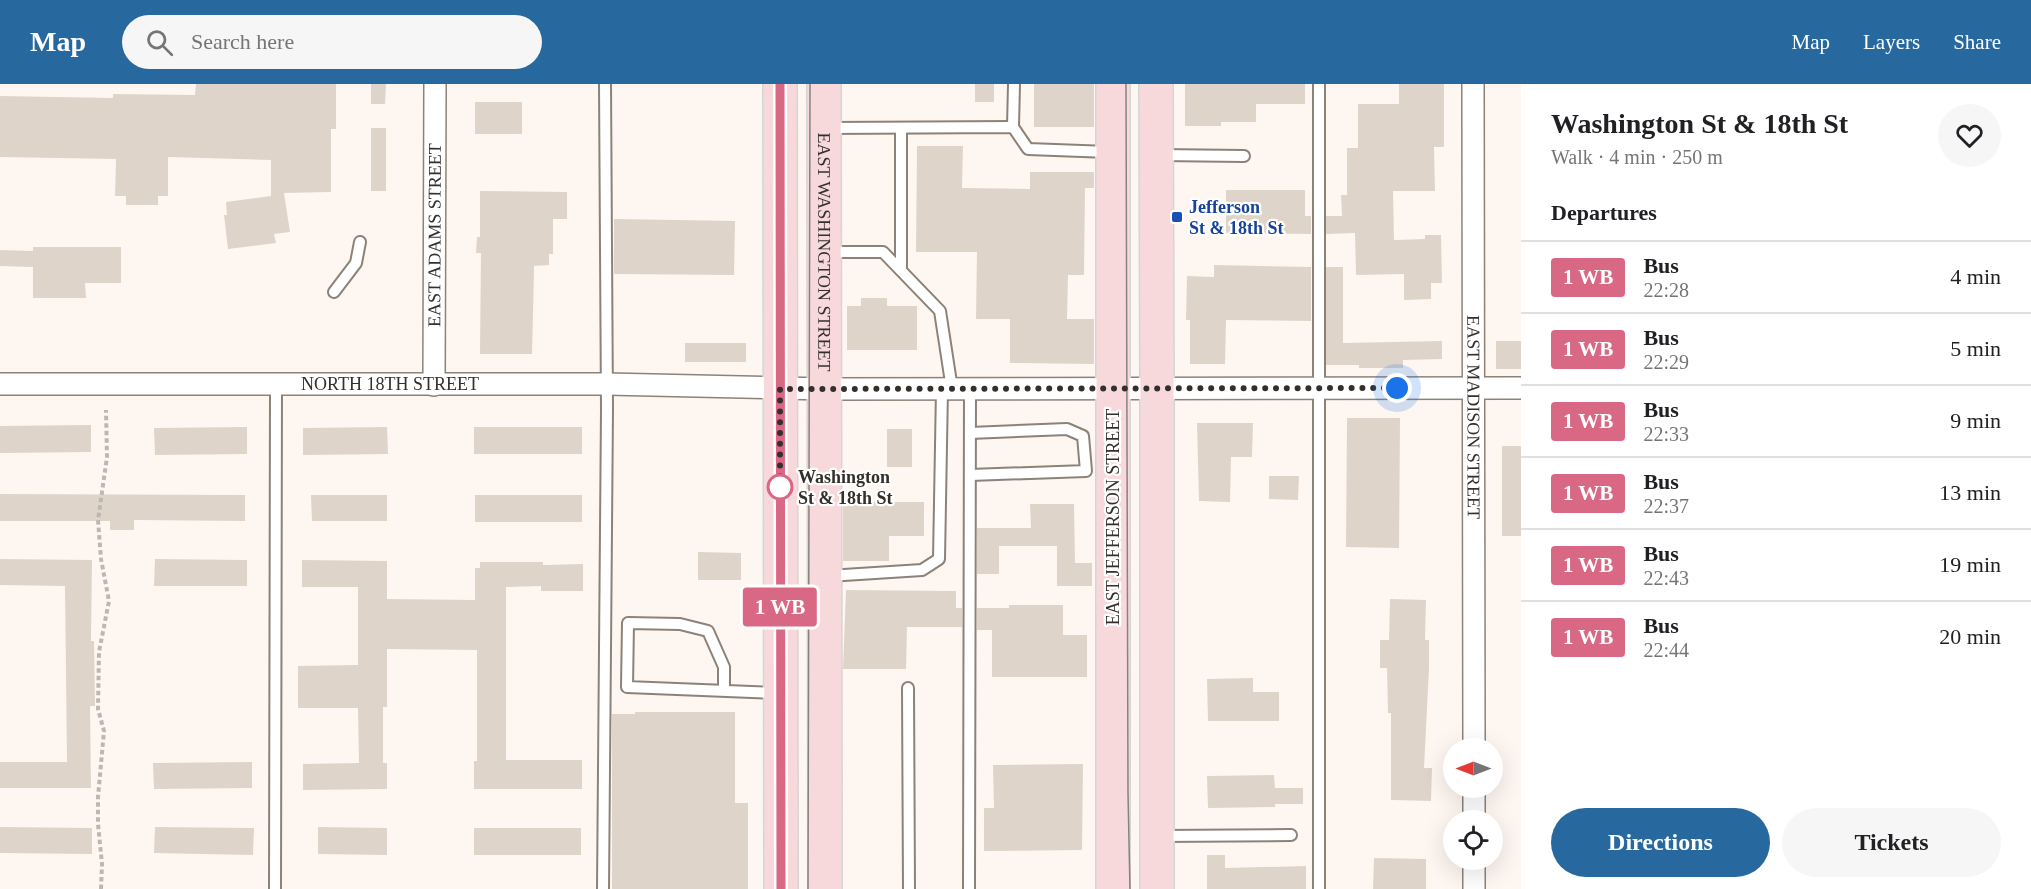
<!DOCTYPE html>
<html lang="en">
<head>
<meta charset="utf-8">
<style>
  body { margin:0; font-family:"Times New Roman",serif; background:#f6f6f6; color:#202124; height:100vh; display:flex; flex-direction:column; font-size:22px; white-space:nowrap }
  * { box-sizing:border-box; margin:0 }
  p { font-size:20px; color:#757577 }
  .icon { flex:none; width:33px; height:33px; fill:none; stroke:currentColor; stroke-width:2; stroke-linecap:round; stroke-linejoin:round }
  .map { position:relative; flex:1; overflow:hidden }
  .drawer { display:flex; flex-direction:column; background:#fff; width:510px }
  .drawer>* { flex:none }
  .badge { padding:0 12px; border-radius:4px; font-size:21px; line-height:39px }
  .needle { width:39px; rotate:270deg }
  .controls { position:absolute; left:1443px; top:654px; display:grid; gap:12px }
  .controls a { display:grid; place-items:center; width:60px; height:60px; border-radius:50%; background:#fff; box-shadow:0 6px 24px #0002; font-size:30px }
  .you { position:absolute; width:30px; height:30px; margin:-15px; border:4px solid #fff; border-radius:50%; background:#1a73e8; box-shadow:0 0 0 9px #1a73e833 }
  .map>.badge { position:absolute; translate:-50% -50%; box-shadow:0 0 0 3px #fff }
  h2 { padding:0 30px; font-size:22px; line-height:54px }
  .round { display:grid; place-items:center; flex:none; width:63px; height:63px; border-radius:32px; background:#f6f6f6 }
  .head { display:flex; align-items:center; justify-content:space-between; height:102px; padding:0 30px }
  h1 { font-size:28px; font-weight:700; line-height:45px }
  .action { display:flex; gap:12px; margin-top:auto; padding:12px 30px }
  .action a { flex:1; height:69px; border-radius:36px; background:#27689e; color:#fff; font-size:24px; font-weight:700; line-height:69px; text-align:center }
  .action a+a { background:#f6f6f6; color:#202124 }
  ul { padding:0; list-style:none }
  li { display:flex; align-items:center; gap:18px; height:72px; padding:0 30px; border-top:2px solid #e0e0e0 }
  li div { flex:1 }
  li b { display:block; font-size:22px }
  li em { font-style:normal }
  li .badge { min-width:66px; font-weight:700; text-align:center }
  header { display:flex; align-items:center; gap:36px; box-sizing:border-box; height:84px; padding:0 30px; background:#27689e; color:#fff }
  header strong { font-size:28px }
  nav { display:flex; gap:33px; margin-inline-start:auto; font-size:21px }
  .search { width:420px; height:54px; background:#f6f6f6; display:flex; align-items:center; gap:15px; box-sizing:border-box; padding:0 21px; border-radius:33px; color:#757577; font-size:22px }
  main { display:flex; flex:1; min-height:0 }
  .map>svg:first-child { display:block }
  .building { fill:#dfd4c9 }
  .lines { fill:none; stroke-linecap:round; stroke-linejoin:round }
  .service-casing { stroke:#8c8278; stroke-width:14 }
  .minor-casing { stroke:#8c8278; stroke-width:24 }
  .primary-casing { stroke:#d6d5d5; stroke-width:36 }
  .path { stroke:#bdb7b2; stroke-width:4; stroke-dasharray:4.5 3; stroke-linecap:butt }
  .service { stroke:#fff; stroke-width:10 }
  .minor { stroke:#fff; stroke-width:21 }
  .primary { stroke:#f7d9dc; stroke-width:33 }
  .tram { stroke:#87827d; stroke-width:1.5 }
  .line-casing { stroke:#fff; stroke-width:14 }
  .line { stroke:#d96885; stroke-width:9 }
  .walk { stroke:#332f2b; stroke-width:6; stroke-dasharray:0 10.8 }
  .transit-dot { fill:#1a4fb4; stroke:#fff; stroke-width:2 }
  .stop-dot { fill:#fff; stroke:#d96885; stroke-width:3 }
  .labels { text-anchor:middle; stroke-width:4.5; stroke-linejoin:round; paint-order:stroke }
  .transit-label { font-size:18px; font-weight:bold; fill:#164399; stroke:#fff; text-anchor:start }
  .street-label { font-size:18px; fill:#332f2b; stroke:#fff }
  .stop-label { font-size:18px; font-weight:bold; fill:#332f2b; stroke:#fff; text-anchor:start }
</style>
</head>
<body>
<header>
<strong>Map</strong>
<div class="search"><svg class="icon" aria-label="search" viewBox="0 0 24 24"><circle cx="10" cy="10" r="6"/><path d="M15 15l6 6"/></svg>Search here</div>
<nav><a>Map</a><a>Layers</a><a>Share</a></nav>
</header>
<main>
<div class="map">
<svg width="1521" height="805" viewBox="0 0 1521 805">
  <rect width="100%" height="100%" fill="#fef7f1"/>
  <g class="building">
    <polygon points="196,0 336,0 336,45 331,45 331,108 284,109 290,148 274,150 276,159 228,165 224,131 227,131 226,118 271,112 271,76 168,73 168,112 158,112 158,121 126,121 126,112 115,112 116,75 0,73 0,12 113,14 113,10 195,11"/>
    <polygon points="371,0 386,0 385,20 371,20"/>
    <rect x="975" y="0" width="19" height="18"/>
    <rect x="1034" y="0" width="60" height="43"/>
    <polygon points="1185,0 1305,0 1305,20 1256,20 1256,38 1221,38 1221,42 1185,42"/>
    <polygon points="1399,0 1444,0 1444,63 1434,63 1435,107 1393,107 1394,156 1425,155 1425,151 1441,151 1442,199 1431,199 1431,215 1404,216 1404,190 1356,191 1355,149 1326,150 1326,132 1342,132 1341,111 1347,111 1347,64 1358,64 1358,20 1399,20"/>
    <rect x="475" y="18" width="47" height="32"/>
    <rect x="371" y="44" width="15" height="63"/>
    <polygon points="917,62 963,62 962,104 1030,105 1030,88 1094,88 1094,104 1085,104 1084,191 1068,191 1067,235 1094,235 1094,280 1010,279 1010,235 976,235 977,168 916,168"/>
    <polygon points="1226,106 1305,106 1305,132 1311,132 1311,150 1226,149"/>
    <polygon points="480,107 567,108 567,135 553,135 553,170 549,170 549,181 534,182 534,186 532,270 480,270 481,169 476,169 477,153 480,153"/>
    <polygon points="614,135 735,137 734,191 614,190"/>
    <polygon points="33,163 121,163 121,199 85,199 86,214 33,214 33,183 0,182 0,166 33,167"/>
    <polygon points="1214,181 1311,183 1311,237 1226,236 1225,280 1190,280 1190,236 1186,236 1187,192 1214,193"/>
    <polygon points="1326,183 1343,183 1343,259 1442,257 1442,275 1403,276 1403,284 1359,284 1359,281 1326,281"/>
    <polygon points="861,214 887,214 887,222 917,222 917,266 847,266 847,222 861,222"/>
    <rect x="1496" y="257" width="25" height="28"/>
    <rect x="685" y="259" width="61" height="19"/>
    <polygon points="1347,334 1400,334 1399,464 1346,463"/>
    <polygon points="1197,339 1253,339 1252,373 1231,373 1230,418 1199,417"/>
    <polygon points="91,341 91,368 0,369 0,342"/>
    <polygon points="247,343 247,370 155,371 154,344"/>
    <polygon points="387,343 388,370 303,371 303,344"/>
    <rect x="474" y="343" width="108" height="27"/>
    <rect x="887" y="345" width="25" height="38"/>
    <rect x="1502" y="362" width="19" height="90"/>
    <polygon points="1269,392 1299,392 1298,416 1269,415"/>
    <polygon points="0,410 245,411 245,437 134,436 134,446 110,446 110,437 0,437"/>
    <polygon points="311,411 387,411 387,437 312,437"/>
    <rect x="475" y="411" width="107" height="27"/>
    <polygon points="843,418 924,418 924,452 889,452 889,477 843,477"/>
    <polygon points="1030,420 1074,420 1075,479 1092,479 1092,502 1057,502 1057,462 999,462 999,490 977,490 977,444 1031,444"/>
    <polygon points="698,468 741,469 741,496 698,496"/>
    <polygon points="0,475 92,476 91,557 94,557 95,622 90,622 91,704 0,704 0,678 67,678 65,502 0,501"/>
    <polygon points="155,475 247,476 247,502 154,502"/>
    <polygon points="302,476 387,477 387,515 475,516 475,484 480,484 480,478 543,478 543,481 583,480 583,507 541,507 541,502 506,503 506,676 582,676 582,705 474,705 474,677 477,677 477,566 387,565 387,623 383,623 383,679 387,679 387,705 303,706 303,680 359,679 358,624 298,624 298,582 358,581 358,503 302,503"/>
    <polygon points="846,506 956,507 956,524 962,524 962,543 907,543 906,585 843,585"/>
    <polygon points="1390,515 1426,516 1425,556 1429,556 1429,584 1424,684 1432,684 1431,717 1391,716 1391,629 1388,629 1387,584 1380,584 1380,556 1389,556"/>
    <polygon points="1009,521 1063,521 1063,551 1087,551 1087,593 992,593 992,546 977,546 977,524 1009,524"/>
    <polygon points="1253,594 1253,608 1279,608 1279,637 1208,637 1207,595"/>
    <polygon points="635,628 735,628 735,719 748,719 748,805 612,805 612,630 635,630"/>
    <polygon points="252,678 252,704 154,705 153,679"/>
    <polygon points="1083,680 1082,766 984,767 984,724 994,724 993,681"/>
    <polygon points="1274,691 1275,704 1303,704 1303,720 1275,720 1275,723 1208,724 1207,692"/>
    <polygon points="0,743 92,744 92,770 0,769"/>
    <polygon points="155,743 254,744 253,771 154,769"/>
    <polygon points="318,743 387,744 387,771 318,770"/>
    <rect x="474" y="744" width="107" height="27"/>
    <polygon points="1207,771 1225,771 1225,784 1306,782 1306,805 1207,805"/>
    <polygon points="1374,774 1426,775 1426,805 1373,805"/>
  </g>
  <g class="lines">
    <g class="service-casing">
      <g id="service">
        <polyline points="1013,43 1014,0"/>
        <polyline points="828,44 1013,43 1028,65 1109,68"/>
        <polyline points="901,44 901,186"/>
        <polyline points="1159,71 1244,72"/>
        <polyline points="829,168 883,168 940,227 952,305"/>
        <polyline points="334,208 356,179 360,158"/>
        <polyline points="970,349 1067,345 1083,352 1086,387 970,391"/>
        <polyline points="828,492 922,486 939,475 942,305"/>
        <polyline points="908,604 909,805"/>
        <polyline points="724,607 724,583 708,547 680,540 628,539 627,603 776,609"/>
        <polyline points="1160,752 1291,751"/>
        <polyline points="275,805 276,300"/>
        <polyline points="603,805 607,325 605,0"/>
        <polyline points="969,805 970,305"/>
        <polyline points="1319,805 1319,0"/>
      </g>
    </g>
    <g class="minor-casing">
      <g id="minor">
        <path id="s1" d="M1473 0 1474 664"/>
        <path id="s2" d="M0 300H607L824 305 1521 304"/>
        <path id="s3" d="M434 301 435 0"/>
        <polyline points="1474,704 1474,736"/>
        <polyline points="1474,776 1474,805"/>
      </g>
    </g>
    <g class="primary-casing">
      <g id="primary">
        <polyline points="780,0 781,805"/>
        <path id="s4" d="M824 0 825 805"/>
        <polyline points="1113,0 1113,805"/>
        <polyline points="1156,0 1157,304 1157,805"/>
      </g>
    </g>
    <polyline class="path" points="101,805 102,780 98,740 98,713 104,647 98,625 99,568 109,517 101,475 98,436 107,373 106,326"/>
    <use href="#service" class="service"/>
    <use href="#minor" class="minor"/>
    <use href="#primary" class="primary"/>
    <g class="tram">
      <polyline points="1126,0 1128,709 1130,805"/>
      <polyline points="808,805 810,0"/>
    </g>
  </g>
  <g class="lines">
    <g class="line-casing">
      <polyline id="line" points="780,0 781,805"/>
    </g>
    <use href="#line" class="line"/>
    <polyline class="walk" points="780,403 780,305 1397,304"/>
  </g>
  <rect class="transit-dot" x="1171" y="127" width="12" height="12" rx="3"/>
  <circle class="stop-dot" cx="780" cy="403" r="12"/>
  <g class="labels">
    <g class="transit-label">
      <text x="1189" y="129">Jefferson<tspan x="1189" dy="21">St &amp; 18th St</tspan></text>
    </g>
    <g class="street-label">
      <text dy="6" stroke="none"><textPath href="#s3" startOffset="150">EAST ADAMS STREET</textPath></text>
      <text dy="6" stroke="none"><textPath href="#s4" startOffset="168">EAST WASHINGTON STREET</textPath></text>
      <text dy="6" stroke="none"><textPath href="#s2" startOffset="390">NORTH 18TH STREET</textPath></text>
      <text dy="6" stroke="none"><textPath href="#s1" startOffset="333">EAST MADISON STREET</textPath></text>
      <text transform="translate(1113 433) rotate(-90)" y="6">EAST JEFFERSON STREET</text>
    </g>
    <g class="stop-label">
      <text x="798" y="399">Washington<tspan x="798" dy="21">St &amp; 18th St</tspan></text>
    </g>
  </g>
</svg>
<div class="controls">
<a><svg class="needle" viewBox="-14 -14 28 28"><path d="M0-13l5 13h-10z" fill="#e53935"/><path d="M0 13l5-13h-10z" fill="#757577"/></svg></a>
<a><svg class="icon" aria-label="locate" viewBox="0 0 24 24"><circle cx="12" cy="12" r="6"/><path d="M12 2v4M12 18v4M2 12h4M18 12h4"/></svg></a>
</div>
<div class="you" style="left:1397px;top:304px"></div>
<b class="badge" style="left:780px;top:523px;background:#d96885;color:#fff">1 WB</b>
</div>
<section class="drawer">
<div class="head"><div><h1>Washington St &amp; 18th St</h1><p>Walk · 4 min · 250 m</p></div><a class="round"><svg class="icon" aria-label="heart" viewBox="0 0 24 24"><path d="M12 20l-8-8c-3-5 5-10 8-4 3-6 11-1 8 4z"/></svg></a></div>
<h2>Departures</h2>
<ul>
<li><span class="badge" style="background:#d96885;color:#fff">1 WB</span><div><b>Bus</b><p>22:28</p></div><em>4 min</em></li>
<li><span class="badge" style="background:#d96885;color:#fff">1 WB</span><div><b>Bus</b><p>22:29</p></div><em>5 min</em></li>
<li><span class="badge" style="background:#d96885;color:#fff">1 WB</span><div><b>Bus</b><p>22:33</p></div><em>9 min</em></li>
<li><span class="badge" style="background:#d96885;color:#fff">1 WB</span><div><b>Bus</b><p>22:37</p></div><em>13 min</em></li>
<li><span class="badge" style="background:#d96885;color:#fff">1 WB</span><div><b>Bus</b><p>22:43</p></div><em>19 min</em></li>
<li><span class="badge" style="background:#d96885;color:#fff">1 WB</span><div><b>Bus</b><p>22:44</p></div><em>20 min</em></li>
</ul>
<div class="action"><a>Directions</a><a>Tickets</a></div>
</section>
</main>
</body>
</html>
